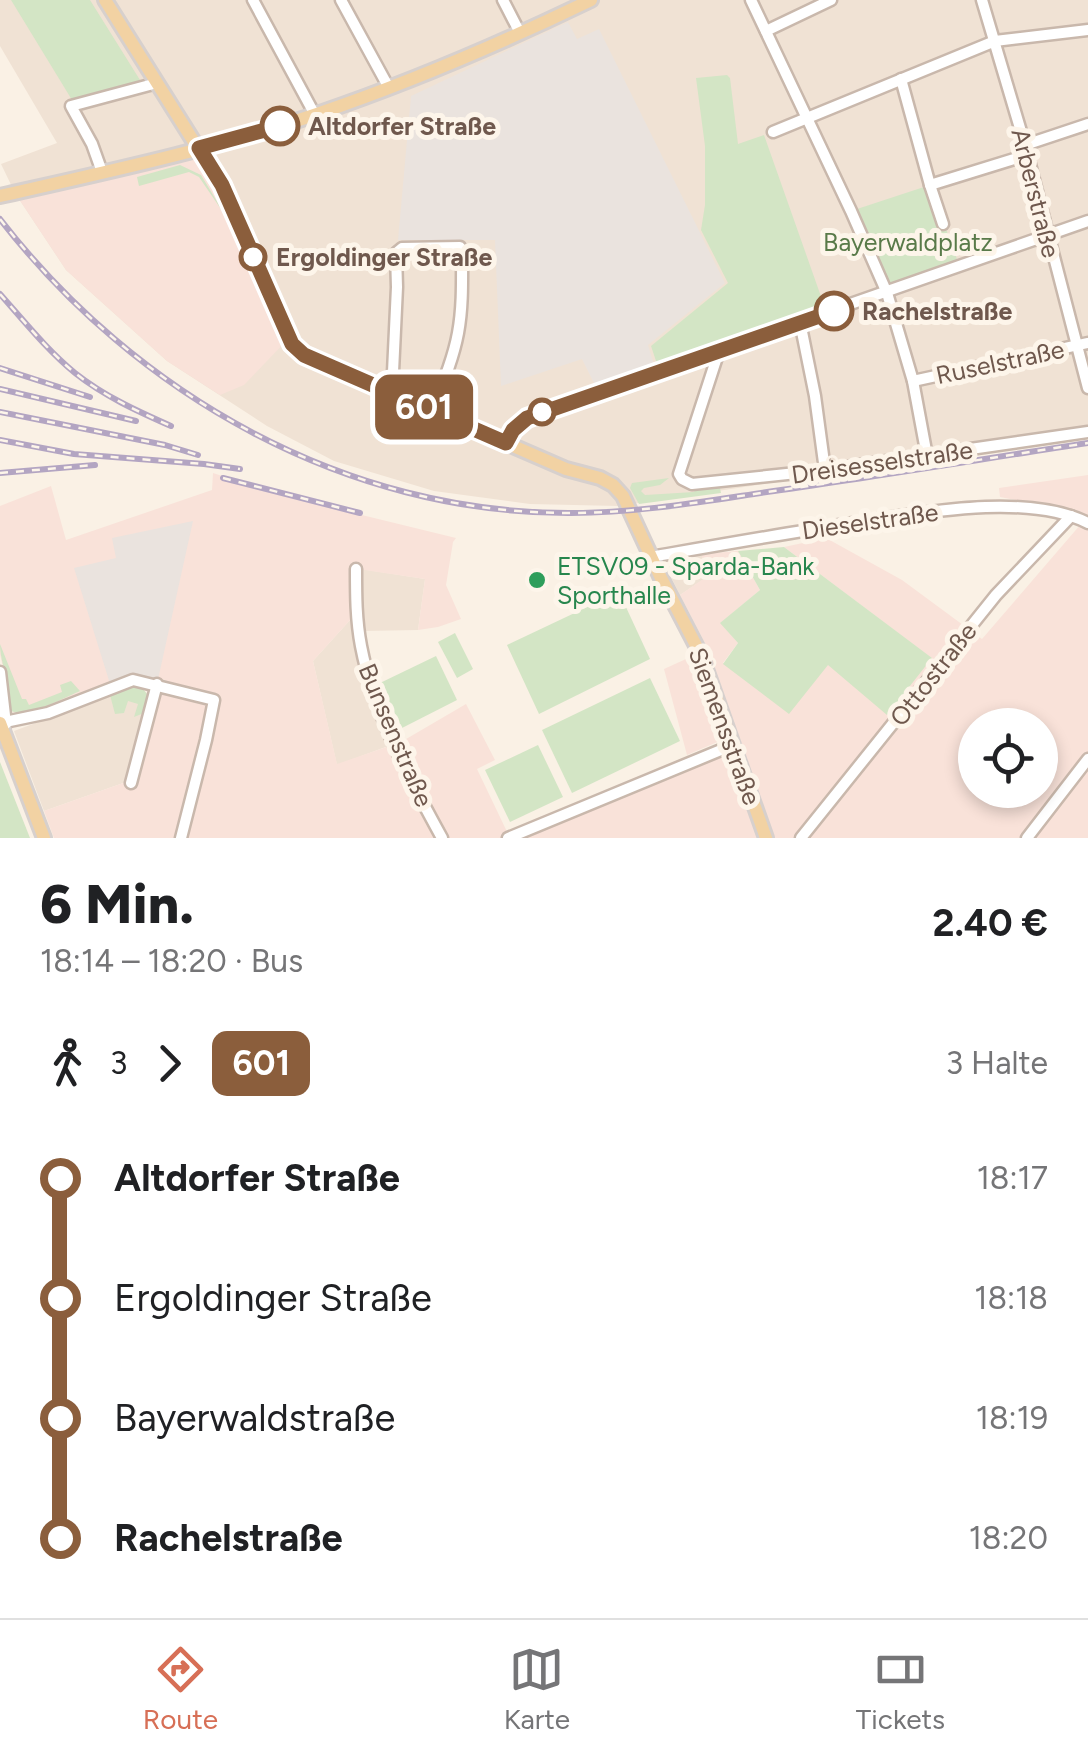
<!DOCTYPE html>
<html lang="de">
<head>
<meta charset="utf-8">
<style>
  body { margin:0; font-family:Figtree,sans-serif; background:#f6f6f6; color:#202124; height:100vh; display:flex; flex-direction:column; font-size:38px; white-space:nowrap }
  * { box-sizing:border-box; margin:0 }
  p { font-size:32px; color:#757577 }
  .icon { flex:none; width:55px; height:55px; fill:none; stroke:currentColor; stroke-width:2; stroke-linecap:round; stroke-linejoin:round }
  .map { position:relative; height:838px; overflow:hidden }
  .panel { display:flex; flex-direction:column; background:#fff; flex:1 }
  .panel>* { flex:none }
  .badge { padding:0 20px; border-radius:15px; font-size:35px; line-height:65px }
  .tools { position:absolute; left:958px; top:708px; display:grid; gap:20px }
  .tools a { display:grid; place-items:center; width:100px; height:100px; border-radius:50%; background:#fff; box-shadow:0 5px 15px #0003; font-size:50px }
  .map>.badge { position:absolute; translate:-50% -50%; box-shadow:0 0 0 5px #fff }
  .legs { display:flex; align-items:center; gap:15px; height:110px; padding:0 40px; font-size:32px }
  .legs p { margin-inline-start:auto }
  .summary { display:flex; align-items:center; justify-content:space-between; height:170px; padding:0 40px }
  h1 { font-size:55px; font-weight:800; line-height:75px }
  ul { padding:0 40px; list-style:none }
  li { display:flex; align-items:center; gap:35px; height:120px; font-size:38px }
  li i { display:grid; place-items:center; width:15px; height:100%; margin:0 12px; background:currentColor }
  li i::after { content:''; width:25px; height:25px; margin:-12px; border:8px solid; border-radius:50%; background:#fff }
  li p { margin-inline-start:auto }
  li:first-child i { background:linear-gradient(#0000 50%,currentColor 0) }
  li:last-child i { background:linear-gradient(currentColor 50%,#0000 0) }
  .tabs { display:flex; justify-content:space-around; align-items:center; height:140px; border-top:2px solid #e0e0e0; background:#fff; font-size:28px; color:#757577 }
  .tabs a { display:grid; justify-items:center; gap:5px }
  .tabs .active { color:#d76f56 }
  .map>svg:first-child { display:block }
  .residential { fill:#f0e2d4 }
  .commercial { fill:#f9e2d9; fill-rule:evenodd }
  .industrial { fill:#eae3de }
  .green { fill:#d3e5c5 }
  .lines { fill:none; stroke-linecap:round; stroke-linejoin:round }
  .minor-casing { stroke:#c9b8ac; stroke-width:15 }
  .major-casing { stroke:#d7d0cd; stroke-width:18 }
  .minor { stroke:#fff; stroke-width:10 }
  .major { stroke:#f2d2a3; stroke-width:12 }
  .rail-casing { stroke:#b3a5c2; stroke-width:6 }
  .rail { stroke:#fdf5ea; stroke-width:2.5; stroke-dasharray:8; stroke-linecap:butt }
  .line-1-casing { stroke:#fff; stroke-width:22 }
  .line-1 { stroke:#8b5e3c; stroke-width:15 }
  .stop-1-dot { fill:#fff; stroke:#8b5e3c; stroke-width:5 }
  .leisure-dot { fill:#2e9e5b; stroke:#fdf5ea; stroke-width:4 }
  .labels { text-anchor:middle; stroke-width:10; stroke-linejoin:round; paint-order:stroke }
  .stop-label { font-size:25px; font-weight:bold; fill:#6f584d; stroke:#fdf5ea; text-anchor:start }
  .street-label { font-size:25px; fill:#6f584d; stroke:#fdf5ea }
  .park-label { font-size:25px; fill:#597a49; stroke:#fdf5ea }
  .leisure-label { font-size:25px; fill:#27864d; stroke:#fdf5ea; text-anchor:start }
</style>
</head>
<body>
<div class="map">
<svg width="1088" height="838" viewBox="0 0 1088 838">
  <rect width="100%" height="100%" fill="#faf1e5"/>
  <g class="residential">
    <polygon points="0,0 1088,0 1088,435 618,506 530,504 434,491 334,461 267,426 167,361 66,270 15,193 1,164 57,143 0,46"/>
    <polygon points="701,554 710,575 680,595 670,575 669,566 677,558"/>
    <polygon points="361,569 425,579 418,630 362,631"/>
    <polygon points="351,619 357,655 369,695 391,745 337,765 313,661"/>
    <polygon points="133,687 143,689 147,694 144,713 126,782 44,811 14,731"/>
  </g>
  <g class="commercial">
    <polygon points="197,148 289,338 244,385 220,395 167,361 66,270 15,193"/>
    <polygon points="213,473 284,496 456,538 453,542 446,585 461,619 438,627 418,630 425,579 351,568 351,619 313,661 337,764 401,742 466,704 495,760 477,769 510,838 54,838 44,811 126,782 138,783 165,680 143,676 127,676 35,710 18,714 11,700 0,655 0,506 51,486 66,540 212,490"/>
    <path d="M1088 475V838H524L743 748 736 734 687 755 664 669 708 649 680 595 709 575 701 554 738 551 760 590 721 623 738 643 723 663 827 665 931 658 784 547 826 538 902 580 982 639 1087 517 1068 510 1000 497 999 488ZM975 725H1040V790H975Z"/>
  </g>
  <g class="industrial">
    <polygon points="568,22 577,39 599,29 725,283 648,345 654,365 595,385 582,359 501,386 495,240 398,240 411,96"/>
    <polygon points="193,521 157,684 143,681 111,687 74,568 116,558 112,538"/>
  </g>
  <g class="green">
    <polygon points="11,0 90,0 140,80 138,84 72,100"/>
    <polygon points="727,75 730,78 738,144 764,135 824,305 657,364 651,346 728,283 701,230 705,205 705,146 696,78"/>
    <polygon points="180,165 201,175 227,218 199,177 189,172 139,186 137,177"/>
    <polygon points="930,185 958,262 887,293 851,211"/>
    <polygon points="669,478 660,485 644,488 641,491 645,495 694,492 696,489 720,488 721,493 639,504 630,488 632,483"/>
    <polygon points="784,547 932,658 887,715 828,665 789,714 723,664 738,643 720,623 760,590 738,551"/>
    <polygon points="619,592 650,659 539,714 507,645"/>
    <polygon points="455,633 473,669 457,678 438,642"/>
    <path d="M0 644 22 699H26L29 705 62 692 60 685 71 681 80 691C68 696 14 725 9 707 7 700 9 690 7 683 5 670 0 658 0 644Z"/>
    <polygon points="436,656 457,700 402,728 380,683"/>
    <polygon points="650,678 680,741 572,793 542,730"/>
    <polygon points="133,687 143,689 147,694 144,713 134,717 138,704 128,701 124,713 115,714 110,695"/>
    <polygon points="538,745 563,797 510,822 485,770"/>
    <polygon points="0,762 30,838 0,838"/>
  </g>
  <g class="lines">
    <g class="minor-casing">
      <g id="minor">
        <polyline points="253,0 315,115"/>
        <polyline points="341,0 389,88"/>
        <polyline points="503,0 520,33"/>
        <polyline points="751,0 851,211 887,293 913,381 927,456"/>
        <polyline points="982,0 1025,145 1088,388"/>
        <polyline points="766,31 831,0"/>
        <polyline points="901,79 930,185 943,224"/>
        <polyline points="773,132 995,41 1088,30"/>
        <polyline points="1025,145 1088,124"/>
        <polyline points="102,172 92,144 71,106 157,83"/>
        <polyline points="930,185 1027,155"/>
        <polyline points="800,322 815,396 825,470"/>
        <polyline points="719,351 679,474 682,479 692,484 825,470 1088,432"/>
        <polyline points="913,381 1088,343"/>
        <path d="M392 393 397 287 396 253 402 248 460 247 462 251C462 278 463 306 458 333 453 360 442 385 432 410"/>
        <polyline points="506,443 513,430 527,417 1088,221"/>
        <path d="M651 557C719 545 786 533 854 523 921 513 1026 492 1088 523"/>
        <path d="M356 569C356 595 356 620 361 646 374 714 409 778 442 838"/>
        <polyline points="0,672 6,724"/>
        <polyline points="5,722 48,713 133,680 214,700 206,740 181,838"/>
        <polyline points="131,783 157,684"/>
        <polyline points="508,838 733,745"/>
        <polyline points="801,838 996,595 1071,516"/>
        <polyline points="1027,838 1088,759"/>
      </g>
    </g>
    <g class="major-casing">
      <g id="major">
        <polyline points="105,0 221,185 284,328 293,344 304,355 536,456 566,469 600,478 613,485 623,496 660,576 701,655 766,838"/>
        <path d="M0 196C106 172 214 149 317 114 411 82 502 43 591 0"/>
        <polyline points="0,723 44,838"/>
      </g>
    </g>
    <use href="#minor" class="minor"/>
    <use href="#major" class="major"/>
    <g class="rail-casing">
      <g id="rail">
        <path d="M0 219C136 395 346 514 571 513 640 513 706 501 774 491 879 476 983 459 1088 443"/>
        <path d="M0 294C24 321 47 350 75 373 104 396 137 411 171 426"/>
        <polyline points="0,368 90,397"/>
        <polyline points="0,389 136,421"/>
        <polyline points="0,412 165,445 198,455"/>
        <polyline points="0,440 74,454 204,464 240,469"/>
        <polyline points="0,473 95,465"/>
        <polyline points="223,478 360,513"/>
      </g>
    </g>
    <use href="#rail" class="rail"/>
  </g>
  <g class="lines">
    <g class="line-1-casing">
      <polyline id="line-1" points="280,126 199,148 222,185 292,344 304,355 506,443 513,430 527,418 834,311"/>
    </g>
    <use href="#line-1" class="line-1"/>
  </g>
  <g class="stop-1-dot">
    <circle cx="280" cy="126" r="18"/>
    <circle cx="253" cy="257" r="12"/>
    <circle cx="834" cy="311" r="18"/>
    <circle cx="542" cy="412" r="12"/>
  </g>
  <circle class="leisure-dot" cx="537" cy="580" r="10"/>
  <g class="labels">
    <g class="stop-label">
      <text x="308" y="135">Altdorfer Straße</text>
      <text x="276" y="266">Ergoldinger Straße</text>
      <text x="862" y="320">Rachelstraße</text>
    </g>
    <g class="street-label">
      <text transform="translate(1036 193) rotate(76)" y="9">Arberstraße</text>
      <text transform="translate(1000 362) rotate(-12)" y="9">Ruselstraße</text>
      <text transform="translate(882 462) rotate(-8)" y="9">Dreisesselstraße</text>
      <text transform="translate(870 521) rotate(-8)" y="9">Dieselstraße</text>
      <text transform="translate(933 674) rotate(-52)" y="9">Ottostraße</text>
      <text transform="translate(725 726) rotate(70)" y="9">Siemensstraße</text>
      <text transform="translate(396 735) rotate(67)" y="9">Bunsenstraße</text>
    </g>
    <g class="park-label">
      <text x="908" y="251">Bayerwaldplatz</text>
    </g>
    <g class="leisure-label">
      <text x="557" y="575">ETSV09 - Sparda-Bank<tspan x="557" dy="29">Sporthalle</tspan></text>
    </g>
  </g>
</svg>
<div class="tools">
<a><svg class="icon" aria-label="locate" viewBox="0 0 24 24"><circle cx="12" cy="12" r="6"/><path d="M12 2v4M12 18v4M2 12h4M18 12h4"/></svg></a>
</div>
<b class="badge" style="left:424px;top:407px;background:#8b5e3c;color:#fff">601</b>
</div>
<section class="panel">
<div class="summary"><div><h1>6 Min.</h1><p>18:14 – 18:20 · Bus</p></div><b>2.40 €</b></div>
<div class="legs"><svg class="icon" aria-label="walk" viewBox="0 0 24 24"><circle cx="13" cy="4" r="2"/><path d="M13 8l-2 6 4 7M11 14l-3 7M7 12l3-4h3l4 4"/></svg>3<svg class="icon" aria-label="forward" viewBox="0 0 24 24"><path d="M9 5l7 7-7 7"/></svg><b class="badge" style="background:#8b5e3c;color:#fff">601</b><p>3 Halte</p></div>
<ul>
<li><i style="color:#8b5e3c"></i><b>Altdorfer Straße</b><p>18:17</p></li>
<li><i style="color:#8b5e3c"></i><span>Ergoldinger Straße</span><p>18:18</p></li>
<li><i style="color:#8b5e3c"></i><span>Bayerwaldstraße</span><p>18:19</p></li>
<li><i style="color:#8b5e3c"></i><b>Rachelstraße</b><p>18:20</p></li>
</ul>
</section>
<nav class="tabs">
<a class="active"><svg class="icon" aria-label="directions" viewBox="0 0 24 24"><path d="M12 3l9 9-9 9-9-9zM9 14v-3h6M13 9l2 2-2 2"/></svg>Route</a>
<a><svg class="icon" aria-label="map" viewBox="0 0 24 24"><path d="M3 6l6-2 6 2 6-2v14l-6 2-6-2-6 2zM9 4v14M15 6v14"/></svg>Karte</a>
<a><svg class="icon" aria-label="tickets" viewBox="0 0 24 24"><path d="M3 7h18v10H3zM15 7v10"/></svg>Tickets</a>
</nav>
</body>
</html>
